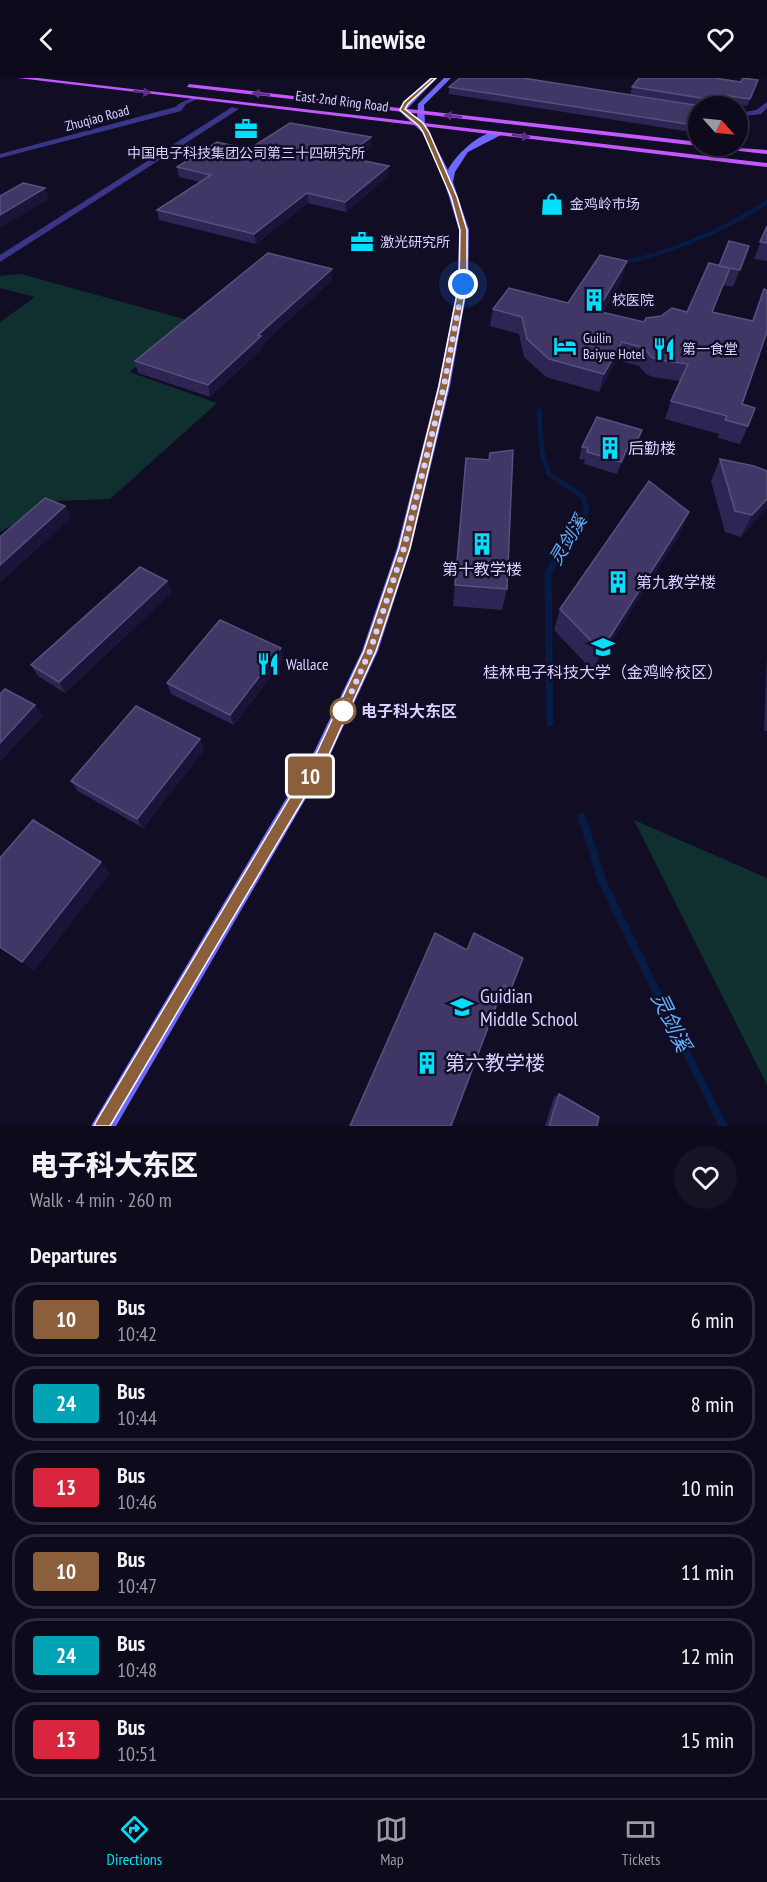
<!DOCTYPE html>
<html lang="en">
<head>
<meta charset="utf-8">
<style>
  body { margin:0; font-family:"PT Sans Narrow","Noto Sans SC",sans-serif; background:#161325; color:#f1f3f6; height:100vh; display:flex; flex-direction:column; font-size:22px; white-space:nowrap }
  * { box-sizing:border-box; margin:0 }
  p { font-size:20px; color:#9a9aa3 }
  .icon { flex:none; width:33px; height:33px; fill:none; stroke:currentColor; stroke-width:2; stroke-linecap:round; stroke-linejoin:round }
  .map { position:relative; height:1048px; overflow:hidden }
  .panel { display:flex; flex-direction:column; background:#0d0a1c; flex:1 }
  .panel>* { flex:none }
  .badge { padding:0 12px; border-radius:4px; font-size:21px; line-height:39px }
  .needle { width:39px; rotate:117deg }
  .fabs { position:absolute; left:688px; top:18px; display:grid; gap:12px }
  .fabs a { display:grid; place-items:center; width:60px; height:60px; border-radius:50%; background:#0d0a1c; box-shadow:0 3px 9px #0003,0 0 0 2px #2d2b3b; font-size:30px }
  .you { position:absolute; width:30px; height:30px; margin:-15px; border:4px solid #fff; border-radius:50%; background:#1a73e8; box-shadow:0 0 0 9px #1a73e833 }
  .map>.badge { position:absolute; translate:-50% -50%; box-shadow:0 0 0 3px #fff }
  h2 { padding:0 30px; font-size:22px; line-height:54px }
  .round { display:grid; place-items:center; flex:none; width:63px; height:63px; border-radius:32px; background:#161325 }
  .headline { display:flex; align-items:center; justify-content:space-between; height:102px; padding:0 30px }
  h1 { font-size:28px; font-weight:800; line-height:45px }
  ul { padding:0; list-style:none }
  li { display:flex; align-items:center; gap:18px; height:75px; margin:0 12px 9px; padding:0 18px; border:3px solid #2d2b3b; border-radius:24px }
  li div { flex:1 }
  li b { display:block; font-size:22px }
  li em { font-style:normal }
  li .badge { min-width:66px; font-weight:700; text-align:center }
  header { display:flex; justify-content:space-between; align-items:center; height:78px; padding:0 30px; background:#0d0a1c; font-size:27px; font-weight:800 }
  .menu { display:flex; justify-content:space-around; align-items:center; height:84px; border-top:2px solid #2d2b3b; background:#0d0a1c; font-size:16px; color:#9a9aa3 }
  .menu a { display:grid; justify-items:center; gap:3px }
  .menu .on { color:#00e0fc }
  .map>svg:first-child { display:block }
  .green { fill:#10302f }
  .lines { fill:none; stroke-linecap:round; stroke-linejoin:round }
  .stream-far3 { stroke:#071c45; stroke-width:4 }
  .stream-far2 { stroke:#071c45; stroke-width:5 }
  .stream-far1 { stroke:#071c45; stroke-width:7 }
  .stream { stroke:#071c45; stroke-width:8 }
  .minor { fill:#393587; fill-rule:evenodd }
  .secondary { fill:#6e68ff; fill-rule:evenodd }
  .primary { fill:#c358ff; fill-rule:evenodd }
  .wall { fill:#2f2554 }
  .shaded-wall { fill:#1b1439 }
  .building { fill:#413766; stroke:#58507e; stroke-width:1.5 }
  .oneway { fill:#612f87 }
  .line { fill:#8b5e3c; stroke:#fff; stroke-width:1.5 }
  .walk { stroke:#d7d1ff; stroke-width:6; stroke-dasharray:0 10.8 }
  .stop-dot { fill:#fff; stroke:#8b5e3c; stroke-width:3 }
  .labels { text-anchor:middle; stroke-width:5; stroke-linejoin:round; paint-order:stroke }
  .far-street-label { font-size:14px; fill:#d7d1ff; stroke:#110d25 }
  .far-poi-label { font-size:14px; fill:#d7d1ff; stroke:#110d25; text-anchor:start }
  .poi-label { font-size:16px; fill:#d7d1ff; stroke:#110d25; text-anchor:start }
  .stop-label { font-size:16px; font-weight:bold; fill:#d7d1ff; stroke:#110d25; text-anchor:start }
  .water-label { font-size:18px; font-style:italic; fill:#5fb3ff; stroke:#110d25 }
  .near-poi-label { font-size:20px; fill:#d7d1ff; stroke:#110d25; text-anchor:start }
  .near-water-label { font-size:21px; font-style:italic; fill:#5fb3ff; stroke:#110d25 }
</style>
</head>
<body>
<header><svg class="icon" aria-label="back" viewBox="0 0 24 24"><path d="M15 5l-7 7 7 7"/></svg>Linewise<svg class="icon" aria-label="heart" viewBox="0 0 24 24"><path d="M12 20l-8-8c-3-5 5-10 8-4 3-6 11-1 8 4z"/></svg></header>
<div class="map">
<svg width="767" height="1048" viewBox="0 0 767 1048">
  <rect width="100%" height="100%" fill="#110d25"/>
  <g class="green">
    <polygon points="21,196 191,243 130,294 217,325 110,421 55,423 0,454 0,244 35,219 0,210 0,198"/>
    <polygon points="634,742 767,800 767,1007"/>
  </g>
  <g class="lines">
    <path class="stream-far3" d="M626 184C677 172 723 153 767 124"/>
    <polyline class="stream-far2" points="539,333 542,374 549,396 583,419 587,433 564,469"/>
    <polyline class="stream-far1" points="550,645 548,495 565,467"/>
    <polyline class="stream" points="582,739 602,803 723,1048"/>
    <g class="minor">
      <polygon points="195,19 200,20 186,26 181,33 0,80 0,76 175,29 182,24"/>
      <polygon points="767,24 767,30 761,36 738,39 738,35 756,32"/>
      <polygon points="232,29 239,31 0,184 0,177"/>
    </g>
    <path class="secondary" d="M430 0H437L406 32 417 40 418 26 444 0H451L424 27 425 47 448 92C455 77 486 47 503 56L468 74 455 94 453 104 469 152 468 206 450 308 411 470 378 573 327 684 116 1048H91L315 672 362 573 397 470 438 308 458 206 459 152 442 96 422 54 398 32 404 24Z"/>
    <g class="primary">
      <polygon points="18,0 38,0 767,85 767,89"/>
      <polygon points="189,6 699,64 699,68 702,68 699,68 187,9"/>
      <polygon points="708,68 767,72 767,76 712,70"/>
    </g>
  </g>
  <g class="wall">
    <polygon points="758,2 747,28 713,23 708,26 691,54 449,16 449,9 700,28 699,27 630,16 632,9 741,4"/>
    <polygon points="372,68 355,81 388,98 346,134 308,125 256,166 159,142 157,132 200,104 179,99 177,89 249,71"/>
    <polygon points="767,148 767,183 754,181"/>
    <polygon points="749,168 733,209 723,207 712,234 752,243 764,211 742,326 748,348 740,366 718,360 719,356 665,341 671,323 680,303 653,299 646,296 639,288 617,282 599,314 546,299 524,279 519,256 490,248 493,231 568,225 623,200 603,234 644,244 687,234 719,188"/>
    <polygon points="332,202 262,267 263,270 210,319 138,295 135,283"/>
    <polygon points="638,364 631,379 626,377 617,396 584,386 585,382 579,381 582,369"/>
    <polygon points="720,381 767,430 741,459 725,454 711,403"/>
    <polygon points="464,402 507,511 502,532 453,528"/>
    <polygon points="680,456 593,593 554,552 560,531"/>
    <polygon points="167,503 171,515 65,615 38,598 31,587"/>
    <polygon points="767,574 767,653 764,653"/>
    <polygon points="283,582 234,647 171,616 167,605"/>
    <polygon points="200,661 204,672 143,750 78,713 71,703"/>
    <polygon points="467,872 511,911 505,922 499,918"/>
    <polygon points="559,1016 597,1048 545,1048 554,1019"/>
  </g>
  <g class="shaded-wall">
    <polygon points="715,16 713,23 707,28 704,28 710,19"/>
    <polygon points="699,37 699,41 691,54 693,47"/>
    <polygon points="371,59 372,68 346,88 345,79"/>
    <polygon points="389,88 388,98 346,134 345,124"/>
    <polygon points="45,110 49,121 0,150 0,137"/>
    <polygon points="307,115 308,125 256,166 254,156"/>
    <polygon points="627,183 623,200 593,250 597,233"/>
    <polygon points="332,191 332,202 262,267 263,270 210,319 208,307 258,257"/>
    <polygon points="622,264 617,282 599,314 604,296"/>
    <polygon points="642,352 638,364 631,379 635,367"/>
    <polygon points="630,365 626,377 617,396 621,384"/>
    <polygon points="767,421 767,430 741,459 752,437"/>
    <polygon points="65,428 71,440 0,505 0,487"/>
    <polygon points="689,434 680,456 593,593 601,573"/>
    <polygon points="167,503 171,515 65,615 59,604"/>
    <polygon points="281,570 283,582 234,647 230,637"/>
    <polygon points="35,627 43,638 0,684 0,665"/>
    <polygon points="200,661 204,672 143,750 137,741"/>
    <polygon points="101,784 110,795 34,893 22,884"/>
  </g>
  <g class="building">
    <polygon points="460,0 523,0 701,28 703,26 701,20 632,9 639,0 714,0 741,4 743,0 758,2 750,21 715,16 710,19 704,28 699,28 699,37 693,47 449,9"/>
    <polygon points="290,45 371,59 345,79 389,88 345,124 307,115 254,156 157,132 211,97 177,89 217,64 249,71"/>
    <polygon points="23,105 45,110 0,137 0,118"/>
    <polygon points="767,148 767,165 760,164"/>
    <polygon points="729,163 749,168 740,192 730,190 712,234 753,243 764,211 767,212 767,254 742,326 755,330 748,348 725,342 727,338 671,323 688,286 659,282 651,279 645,270 622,264 604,296 549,281 527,261 522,239 493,231 509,210 568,225 600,177 627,183 597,233 644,244 646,240 661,238 672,230 687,234 709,185 729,190 719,188"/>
    <polygon points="268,175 332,191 258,257 261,258 208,307 135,283"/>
    <polygon points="597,339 642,352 635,367 630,365 621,384 587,374 588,370 582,369"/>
    <polygon points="513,372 507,511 455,507 466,380 489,382 490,375"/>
    <polygon points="720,381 754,388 767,393 767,421 752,437 735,433"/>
    <polygon points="649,403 689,434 601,573 560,531"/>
    <polygon points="45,420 65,428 0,487 0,459"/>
    <polygon points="140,489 167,503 59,604 31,587"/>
    <polygon points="220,542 281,570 230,637 167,605"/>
    <polygon points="5,611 35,627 0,665 0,616"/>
    <polygon points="136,628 200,661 137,741 71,703"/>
    <polygon points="33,742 101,784 22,884 0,869 0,780"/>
    <polygon points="435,855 467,872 474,855 523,880 511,911 504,907 451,1048 350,1048"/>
    <polygon points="559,1016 599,1039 597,1048 549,1048"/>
  </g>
  <defs><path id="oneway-solid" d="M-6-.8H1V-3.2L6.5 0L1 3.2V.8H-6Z" transform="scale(1.5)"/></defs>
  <g class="oneway">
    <use href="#oneway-solid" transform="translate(142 14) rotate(6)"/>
    <use href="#oneway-solid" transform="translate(261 16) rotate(-174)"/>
    <use href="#oneway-solid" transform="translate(453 38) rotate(-173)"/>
    <use href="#oneway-solid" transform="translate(521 58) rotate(7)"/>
  </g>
  <polygon class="line" points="432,0 436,0 408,26 405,31 423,45 429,54 457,119 467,152 467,206 448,308 410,470 376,573 326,683 110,1048 94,1048 97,1042 317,674 364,573 399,470 439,308 459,206 460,152 451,119 423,54 419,48 400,32 404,24"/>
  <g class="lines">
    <polyline class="walk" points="343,633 370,573 404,470 444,308 463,206"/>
  </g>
  <defs>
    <g id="office-bare" transform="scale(1.8)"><path d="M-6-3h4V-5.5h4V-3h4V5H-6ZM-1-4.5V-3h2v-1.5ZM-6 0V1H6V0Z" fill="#00e0fc" stroke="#110d25" stroke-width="2.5" paint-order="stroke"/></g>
    <g id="shop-bare" transform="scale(1.8)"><path d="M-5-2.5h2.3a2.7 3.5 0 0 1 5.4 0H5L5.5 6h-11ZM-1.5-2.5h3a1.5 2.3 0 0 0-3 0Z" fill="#00e0fc" stroke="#110d25" stroke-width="2.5" paint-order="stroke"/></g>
    <g id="building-bare" transform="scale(1.8)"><path d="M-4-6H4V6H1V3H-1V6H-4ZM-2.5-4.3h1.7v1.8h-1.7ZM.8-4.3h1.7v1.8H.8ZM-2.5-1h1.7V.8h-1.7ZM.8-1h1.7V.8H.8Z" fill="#00e0fc" stroke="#110d25" stroke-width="2.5" paint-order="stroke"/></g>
    <g id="hotel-bare" transform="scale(1.8)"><path d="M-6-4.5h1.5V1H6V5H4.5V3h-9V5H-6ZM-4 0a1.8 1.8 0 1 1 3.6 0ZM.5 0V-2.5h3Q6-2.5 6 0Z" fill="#00e0fc" stroke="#110d25" stroke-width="2.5" paint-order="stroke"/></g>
    <g id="restaurant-bare" transform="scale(1.8)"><path d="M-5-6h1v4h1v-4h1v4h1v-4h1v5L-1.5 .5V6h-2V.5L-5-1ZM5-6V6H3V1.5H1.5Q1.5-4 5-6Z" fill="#00e0fc" stroke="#110d25" stroke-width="2.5" paint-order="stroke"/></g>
    <g id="university-bare" transform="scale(1.8)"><path d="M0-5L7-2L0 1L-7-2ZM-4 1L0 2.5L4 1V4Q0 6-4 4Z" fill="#00e0fc" stroke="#110d25" stroke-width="2.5" paint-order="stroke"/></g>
    <g id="school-bare" transform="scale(1.8)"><path d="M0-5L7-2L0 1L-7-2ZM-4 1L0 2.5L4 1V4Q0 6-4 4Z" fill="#00e0fc" stroke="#110d25" stroke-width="2.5" paint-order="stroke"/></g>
  </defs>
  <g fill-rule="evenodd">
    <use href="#office-bare" x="246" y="51"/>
    <use href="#shop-bare" x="552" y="126"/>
    <use href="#office-bare" x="362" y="164"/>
    <use href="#building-bare" x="594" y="222"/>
    <use href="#hotel-bare" x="565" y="268"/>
    <use href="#restaurant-bare" x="664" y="271"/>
    <use href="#building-bare" x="610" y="370"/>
    <use href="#building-bare" x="482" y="466"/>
    <use href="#building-bare" x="618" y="504"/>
    <use href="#university-bare" x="603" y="569"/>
    <use href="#restaurant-bare" x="268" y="586"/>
    <use href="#school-bare" x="462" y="929"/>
    <use href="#building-bare" x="427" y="985"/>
  </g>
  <circle class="stop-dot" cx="343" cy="633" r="12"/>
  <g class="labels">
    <g class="far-street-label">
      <text transform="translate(342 23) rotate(7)" y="5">East 2nd Ring Road</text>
      <text transform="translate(97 40) rotate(-15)" y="5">Zhuqiao Road</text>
    </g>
    <g class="far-poi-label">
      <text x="246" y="80" text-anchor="middle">中国电子科技集团公司第三十四研究所</text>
      <text x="570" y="131">金鸡岭市场</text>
      <text x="380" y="169">激光研究所</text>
      <text x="612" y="227">校医院</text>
      <text x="583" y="265">Guilin<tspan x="583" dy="16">Baiyue Hotel</tspan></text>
      <text x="682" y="276">第一食堂</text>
    </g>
    <g class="poi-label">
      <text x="628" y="376">后勤楼</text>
      <text x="482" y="497" text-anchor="middle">第十教学楼</text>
      <text x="636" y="510">第九教学楼</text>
      <text x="286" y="592">Wallace</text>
      <text x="603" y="600" text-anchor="middle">桂林电子科技大学（金鸡岭校区）</text>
    </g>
    <g class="stop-label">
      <text x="361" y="639">电子科大东区</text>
    </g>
    <g class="water-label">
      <text transform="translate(568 462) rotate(-59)" y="6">灵剑溪</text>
    </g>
    <g class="near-poi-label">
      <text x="480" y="925">Guidian<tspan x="480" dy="23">Middle School</tspan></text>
      <text x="445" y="992">第六教学楼</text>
    </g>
    <g class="near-water-label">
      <text transform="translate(671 944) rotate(64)" y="7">灵剑溪</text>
    </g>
  </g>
</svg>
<div class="fabs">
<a><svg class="needle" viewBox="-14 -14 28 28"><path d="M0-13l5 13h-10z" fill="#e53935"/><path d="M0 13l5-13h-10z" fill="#9a9aa3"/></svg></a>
</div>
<div class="you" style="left:463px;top:206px"></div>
<b class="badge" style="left:310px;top:698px;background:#8b5e3c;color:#fff">10</b>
</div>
<section class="panel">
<div class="headline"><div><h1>电子科大东区</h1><p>Walk · 4 min · 260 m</p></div><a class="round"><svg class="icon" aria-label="heart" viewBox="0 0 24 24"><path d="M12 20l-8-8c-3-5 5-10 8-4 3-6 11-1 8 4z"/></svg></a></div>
<h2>Departures</h2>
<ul>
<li><span class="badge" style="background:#8b5e3c;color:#fff">10</span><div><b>Bus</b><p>10:42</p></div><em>6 min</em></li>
<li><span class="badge" style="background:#00a3b4;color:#fff">24</span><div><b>Bus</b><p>10:44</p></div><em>8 min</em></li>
<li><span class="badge" style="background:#d7263d;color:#fff">13</span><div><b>Bus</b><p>10:46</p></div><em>10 min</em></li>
<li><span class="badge" style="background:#8b5e3c;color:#fff">10</span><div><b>Bus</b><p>10:47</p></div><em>11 min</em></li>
<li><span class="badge" style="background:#00a3b4;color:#fff">24</span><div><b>Bus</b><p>10:48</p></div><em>12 min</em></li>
<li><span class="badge" style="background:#d7263d;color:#fff">13</span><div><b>Bus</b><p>10:51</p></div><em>15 min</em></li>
</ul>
</section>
<nav class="menu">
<a class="on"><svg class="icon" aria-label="directions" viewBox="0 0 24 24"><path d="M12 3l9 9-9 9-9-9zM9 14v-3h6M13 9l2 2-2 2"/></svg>Directions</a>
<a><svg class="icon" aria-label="map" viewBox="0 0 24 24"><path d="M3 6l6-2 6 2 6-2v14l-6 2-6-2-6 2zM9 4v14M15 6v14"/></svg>Map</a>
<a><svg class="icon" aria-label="tickets" viewBox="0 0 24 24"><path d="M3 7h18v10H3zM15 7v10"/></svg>Tickets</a>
</nav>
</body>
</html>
